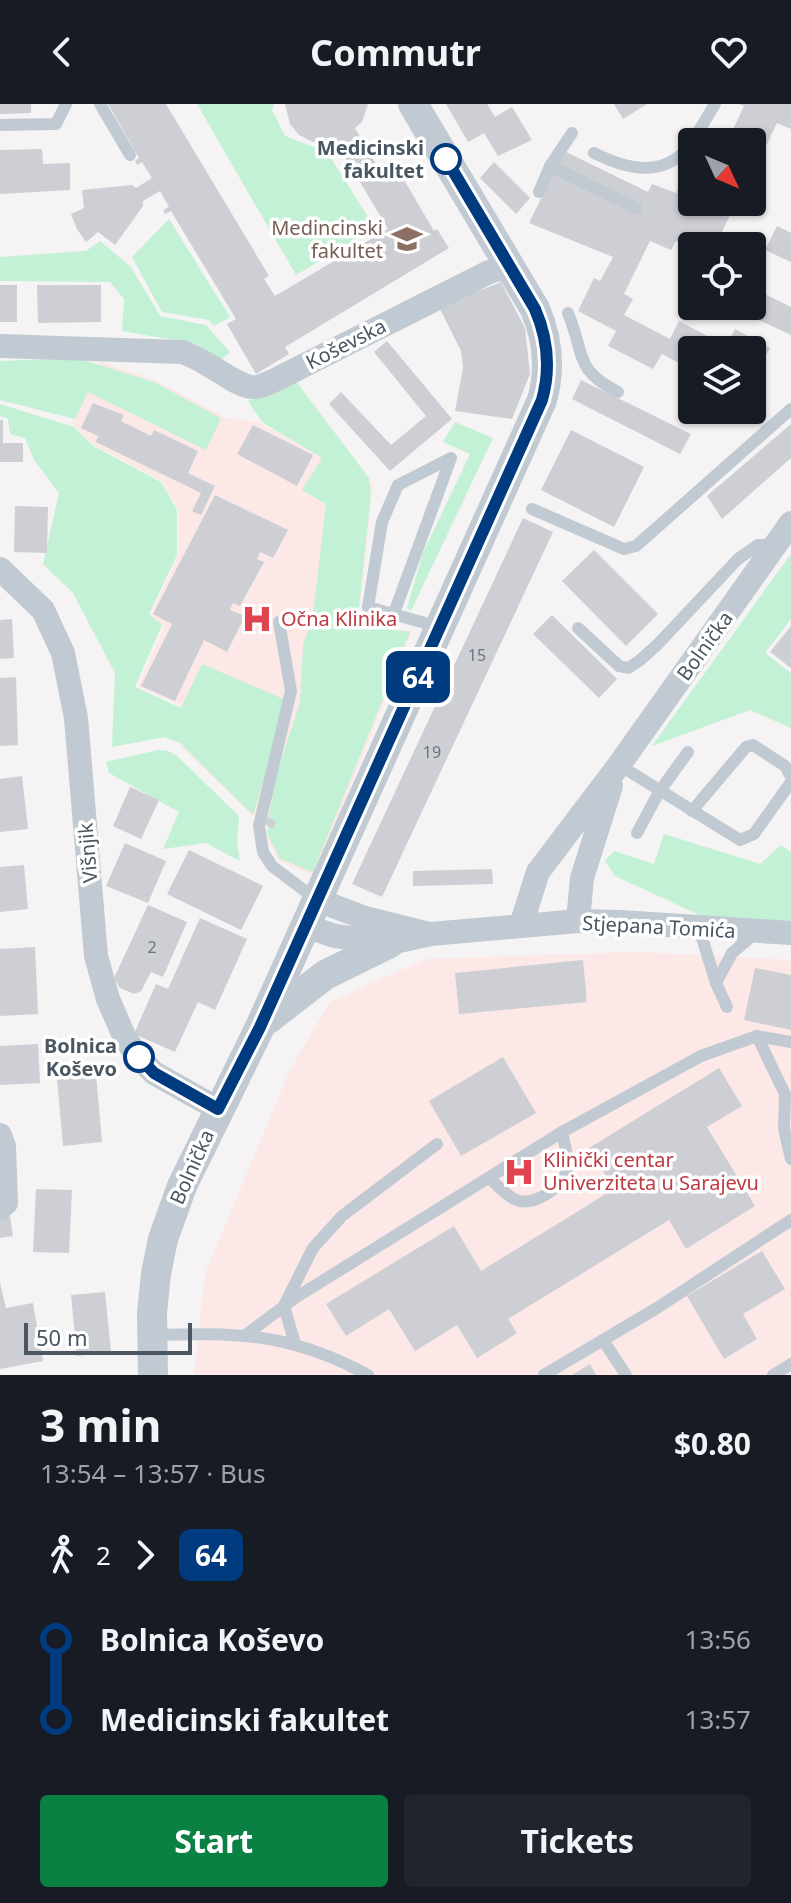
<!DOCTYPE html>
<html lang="en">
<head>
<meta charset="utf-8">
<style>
  body { margin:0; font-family:"Noto Sans",sans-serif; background:#20242c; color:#f1f3f6; height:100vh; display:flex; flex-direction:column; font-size:30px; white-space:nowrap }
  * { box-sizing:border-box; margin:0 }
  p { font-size:26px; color:#9ea1a6 }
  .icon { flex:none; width:44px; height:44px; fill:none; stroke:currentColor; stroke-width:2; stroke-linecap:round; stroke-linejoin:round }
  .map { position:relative; height:1271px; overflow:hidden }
  .drawer { display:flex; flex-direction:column; background:#171b24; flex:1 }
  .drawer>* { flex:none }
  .badge { padding:0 16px; border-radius:12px; font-size:28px; line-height:52px }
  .needle { width:52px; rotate:134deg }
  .fabs { position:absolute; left:678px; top:24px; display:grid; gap:16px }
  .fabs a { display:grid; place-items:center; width:88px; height:88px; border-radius:8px; background:#171b24; box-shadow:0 2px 6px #0004; font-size:40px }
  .scale { position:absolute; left:24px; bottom:20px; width:168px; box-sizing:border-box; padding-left:8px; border:4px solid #4a5661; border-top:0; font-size:22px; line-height:28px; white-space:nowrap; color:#4a5661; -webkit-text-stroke:6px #fff; paint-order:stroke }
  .map>.badge { position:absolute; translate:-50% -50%; box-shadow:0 0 0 4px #fff }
  .legs { display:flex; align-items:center; gap:12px; height:88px; padding:0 40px; font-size:26px }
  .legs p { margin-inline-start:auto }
  .head { display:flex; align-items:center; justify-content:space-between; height:136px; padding:0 40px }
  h1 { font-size:44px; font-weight:700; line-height:60px }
  .button { display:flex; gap:16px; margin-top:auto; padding:16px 40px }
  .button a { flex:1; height:92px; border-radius:8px; background:#0b8043; color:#fff; font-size:32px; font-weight:700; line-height:92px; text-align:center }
  .button a+a { background:#20242c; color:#f1f3f6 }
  ul { padding:0 40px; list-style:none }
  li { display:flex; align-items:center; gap:28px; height:80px; font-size:30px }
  li i { display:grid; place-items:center; width:12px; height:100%; margin:0 10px; background:currentColor }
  li i::after { content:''; width:20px; height:20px; margin:-10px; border:6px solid; border-radius:50%; background:#171b24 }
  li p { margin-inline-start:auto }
  li:first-child i { background:linear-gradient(#0000 50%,currentColor 0) }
  li:last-child i { background:linear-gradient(currentColor 50%,#0000 0) }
  header { display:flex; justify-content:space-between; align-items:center; height:104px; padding:0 40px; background:#171b24; font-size:36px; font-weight:700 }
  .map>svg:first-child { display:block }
  .medical { fill:#fce8e6 }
  .green { fill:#c3f1d5 }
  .building { fill:#cdcfd5 }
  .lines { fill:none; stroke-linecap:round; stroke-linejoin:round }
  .service { stroke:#c1cad2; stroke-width:12 }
  .minor { stroke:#c1cad2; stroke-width:24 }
  .tertiary { stroke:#c1cad2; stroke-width:30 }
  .line-1-casing { stroke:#fff; stroke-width:18 }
  .line-1 { stroke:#003b80; stroke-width:12 }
  .stop-1-dot { fill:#fff; stroke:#003b80; stroke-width:4 }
  .labels { text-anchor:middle; stroke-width:7; stroke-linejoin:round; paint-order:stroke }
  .number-label { font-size:16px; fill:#6b747e }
  .stop-label { font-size:20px; font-weight:bold; fill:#4a5661; stroke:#fff; text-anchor:end }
  .education-label { font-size:20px; fill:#785e54; stroke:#fff; text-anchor:end }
  .street-label { font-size:20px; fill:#4a5661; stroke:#fff }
  .health-label { font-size:20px; fill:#be3a42; stroke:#fff; text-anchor:start }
</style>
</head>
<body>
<header><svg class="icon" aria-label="back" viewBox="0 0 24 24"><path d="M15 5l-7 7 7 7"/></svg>Commutr<svg class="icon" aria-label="heart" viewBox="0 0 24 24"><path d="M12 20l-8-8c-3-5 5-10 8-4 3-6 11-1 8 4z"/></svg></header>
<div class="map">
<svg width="791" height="1271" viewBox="0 0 791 1271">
  <rect width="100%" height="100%" fill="#f5f3f3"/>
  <g class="medical">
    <polygon points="99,257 157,277 226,314 258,318 373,381 358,520 412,527 315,772 279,757 266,733 265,720 255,714 180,642 179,600 138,582 164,523 151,510 178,453 178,405 162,377 93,341 72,319"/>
    <polygon points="638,848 791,856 791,1271 194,1271 205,1170 290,966 330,898 426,855"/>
  </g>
  <g class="green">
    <polygon points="197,0 274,0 272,6 285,32 327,48 375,124 296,171"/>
    <polygon points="169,115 230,213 214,222 209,216 162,208 132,153"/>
    <polygon points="100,137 131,163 160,212 206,221 230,248 221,256 197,240 122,227 124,195 110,178 0,177 0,153 86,147"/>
    <polygon points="77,254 154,278 221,314 206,346 88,288 75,315 0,296 0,257"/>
    <polygon points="295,276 369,374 371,390 357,521 410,528 313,768 280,755 268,731 268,716 277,669 300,598 303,541 313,510 326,400 302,386 322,354 262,318 248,297"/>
    <polygon points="0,300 74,323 93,342 161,378 177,406 177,451 149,510 162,521 135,583 181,604 202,560 288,597 253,711 180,639 165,633 112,643 115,569 73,489 43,460 59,389 34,356 25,334 10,330 8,315 0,312"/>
    <polygon points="455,318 493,334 411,507 407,504 423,449 470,350 443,338"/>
    <polygon points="791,450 791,515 765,549 791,569 791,624 750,606 652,642"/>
    <polygon points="158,646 168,647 177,652 239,712 237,738 240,757 206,739 163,745 179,708 109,669 106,658"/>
    <polygon points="664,730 760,760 781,741 791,748 791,819 704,813 615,772 605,757 614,747 654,760"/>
  </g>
  <g class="building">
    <polygon points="0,0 31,0 31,9 0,10"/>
    <polygon points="108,0 166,0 269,172 264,175 275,192 388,125 335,36 313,38 299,31 290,20 285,0 368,0 362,18 355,24 379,65 393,57 434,127 437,125 449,144 285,243 289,250 256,270 227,220 236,215 171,107 165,110 163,106 169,103 160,87 143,97 143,102 115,141 98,128 86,138 77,125 71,110 84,104 82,86 132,81 136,84 152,74 142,58 137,61 135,57 139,54"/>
    <polygon points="446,0 487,0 495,13 512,3 532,36 498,52 484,29 468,38"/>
    <polygon points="614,0 647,0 623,15"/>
    <polygon points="739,0 791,0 791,25 777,19 752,71 752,38 727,38 744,2"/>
    <polygon points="42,45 43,60 70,59 70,86 0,90 0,46"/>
    <polygon points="564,47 648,88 652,80 676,89 692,56 692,98 723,98 734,103 715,142 692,142 692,145 676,137 671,146 650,137 624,190 633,195 624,211 670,235 679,217 726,242 735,225 770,244 752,277 752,246 692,246 692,266 662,250 653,265 608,242 616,227 578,207 594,174 600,177 613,153 529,119"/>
    <polygon points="494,58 530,94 516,110 480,74"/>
    <polygon points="777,122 791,129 791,158 765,146"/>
    <polygon points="501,178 525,224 530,270 512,315 455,307 463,264 461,247 439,203"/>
    <rect x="0" y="181" width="17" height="37"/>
    <polygon points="37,181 101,181 101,218 38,219"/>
    <polygon points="752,184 791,203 791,231 729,202 752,202"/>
    <polygon points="387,237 452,315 390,367 329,300 341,288 391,341 426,312 374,248"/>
    <polygon points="581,276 691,330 680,350 572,295"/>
    <polygon points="93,299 124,311 121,317 151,332 154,326 198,347 188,369 215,382 201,411 192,407 201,389 96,338 98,332 81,324"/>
    <polygon points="0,316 3,316 3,339 23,339 23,358 0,358"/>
    <polygon points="791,320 791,354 722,415 707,392"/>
    <polygon points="253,321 313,351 297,382 237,350"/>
    <polygon points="571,326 644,363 614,423 541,386"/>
    <polygon points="215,391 288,426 273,454 260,448 257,455 264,458 240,502 233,499 230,506 245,512 227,548 204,536 175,597 141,582 172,520 153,510"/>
    <polygon points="15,402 48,403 47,449 14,448"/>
    <polygon points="523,414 553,428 382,793 352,780"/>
    <polygon points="594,446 658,510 626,542 562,477"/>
    <polygon points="552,511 617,575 599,594 533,530"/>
    <polygon points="12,515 14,554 0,555 0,516"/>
    <polygon points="791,522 791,564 770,548"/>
    <polygon points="16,573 18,641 0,642 0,574"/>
    <polygon points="22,672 28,725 0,728 0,675"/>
    <polygon points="130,683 159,696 141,735 113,722"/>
    <polygon points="268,713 276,718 273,725 265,720"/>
    <polygon points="125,739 166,757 148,799 106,782"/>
    <polygon points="189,746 263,782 241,826 167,790"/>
    <polygon points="24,761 28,805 0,808 0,763"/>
    <polygon points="492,765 493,780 413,782 413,767"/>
    <polygon points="148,801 187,818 163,873 151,868 141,887 134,890 120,884 114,874"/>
    <polygon points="200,814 247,835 215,906 198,898 175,948 134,930 156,880 168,885"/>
    <polygon points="35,843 38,910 0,912 0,845"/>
    <polygon points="583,856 587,898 459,910 455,869"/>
    <polygon points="755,864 791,871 791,926 744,916"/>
    <polygon points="38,940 40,979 0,981 0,942"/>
    <polygon points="503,953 536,1009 461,1052 429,997"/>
    <polygon points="719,964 742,1002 707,1023 755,1102 686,1145 669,1116 508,1215 517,1229 477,1254 457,1221 415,1247 389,1205 346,1232 326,1200 454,1122 481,1167 614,1085 589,1044"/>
    <polygon points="96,970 102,1038 63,1042 57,974"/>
    <polygon points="36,1085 72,1086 69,1149 33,1148"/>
    <polygon points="10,1112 13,1132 0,1134 0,1114"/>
    <polygon points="762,1147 785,1185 743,1210 757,1235 724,1255 687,1192"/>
    <polygon points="0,1179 6,1204 33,1199 43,1257 0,1265"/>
    <polygon points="105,1188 111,1248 77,1252 71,1191"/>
    <polygon points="590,1260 596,1271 572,1271"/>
  </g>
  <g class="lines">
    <g class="service">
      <polyline points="100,0 130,51"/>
      <polyline points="0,21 56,20 66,0"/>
      <polyline points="692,38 715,0"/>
      <path d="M594 49C628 66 665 75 692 39"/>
      <polyline points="550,62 636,104"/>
      <polyline points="539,88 550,62 572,29"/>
      <path d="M568 209C585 250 574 266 618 288"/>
      <polyline points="532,405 624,445 636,442 791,305"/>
      <polyline points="394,509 451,354 398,381 382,418 368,503 439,523"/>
      <polyline points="279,518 291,587 259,722 263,748 272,762 317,796"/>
      <polyline points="578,524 619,562 628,564 639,557 657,541 738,455 758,441 775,441"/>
      <polyline points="619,661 740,736 754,730 791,678"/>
      <polyline points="692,707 746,643 753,641 785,662 791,673"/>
      <polyline points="637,729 659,688 688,648"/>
      <polyline points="699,824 716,879 727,903"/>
      <polyline points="716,879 732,849 756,829"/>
      <polyline points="757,932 785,990 784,1025 791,1055"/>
      <path d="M489 1074C496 1080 505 1090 514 1095 532 1104 561 1085 567 1067 570 1056 564 1040 562 1028"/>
      <polyline points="247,1230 295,1194 562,1028 701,952 757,932 791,938"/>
      <path d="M152 1231C238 1229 289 1228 368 1271"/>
      <polyline points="603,1236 626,1271"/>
      <polyline points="295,1240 284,1202 313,1144 342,1112 437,1040"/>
      <polyline points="544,1271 657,1204 791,1116"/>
      <polyline points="773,1271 791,1260"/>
    </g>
    <g class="minor">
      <path d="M0 242 182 248C206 255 232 280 251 283 258 284 268 279 275 276L489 168 510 162"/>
      <polyline points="0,465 43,506 63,549 76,614 96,852 108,895 124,932 137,952 154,969 218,1005"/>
      <polyline points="317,796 365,814 425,829"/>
      <polyline points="578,817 582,774 611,682"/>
      <polyline points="521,821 538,768 619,661 791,419"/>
      <polyline points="305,822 335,832 390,839 431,830 578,817 620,818 791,829"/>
      <polyline points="0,1031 4,1042 6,1099 0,1104"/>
    </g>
    <g class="tertiary">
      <polyline points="267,916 325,871 390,839"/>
      <path d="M153 1271 152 1209 156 1170 163 1135 182 1082 260 923 542 296C551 264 548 235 535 205L413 0"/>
    </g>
  </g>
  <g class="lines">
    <g class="line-1-casing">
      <path id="line-1" d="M139 953 154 969 218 1005 260 923 542 296C551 264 548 235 535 205L446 55"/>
    </g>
    <use href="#line-1" class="line-1"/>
  </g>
  <defs>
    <g id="university-bare" transform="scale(2.4)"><path d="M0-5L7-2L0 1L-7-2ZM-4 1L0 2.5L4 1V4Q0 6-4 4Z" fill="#8d6e63" stroke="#fff" stroke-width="2.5" paint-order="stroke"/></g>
    <g id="hospital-bare" transform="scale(2.4)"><path d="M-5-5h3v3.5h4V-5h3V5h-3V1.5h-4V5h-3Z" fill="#e0444e" stroke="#fff" stroke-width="2.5" paint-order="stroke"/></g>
  </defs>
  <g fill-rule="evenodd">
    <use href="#university-bare" x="407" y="135"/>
    <use href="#hospital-bare" x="257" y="515"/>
    <use href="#hospital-bare" x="519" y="1068"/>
  </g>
  <g class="stop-1-dot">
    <circle cx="446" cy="55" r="14"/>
    <circle cx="139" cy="953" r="14"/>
  </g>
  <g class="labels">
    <g class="number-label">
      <text x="477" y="557">15</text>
      <text x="432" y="654">19</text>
      <text x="152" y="849">2</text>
    </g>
    <g class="stop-label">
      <text x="424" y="51">Medicinski<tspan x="424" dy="23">fakultet</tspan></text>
      <text x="117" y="949">Bolnica<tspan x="117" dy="23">Koševo</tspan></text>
    </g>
    <g class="education-label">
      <text x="383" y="131">Medincinski<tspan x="383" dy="23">fakultet</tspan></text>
    </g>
    <g class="street-label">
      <text transform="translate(346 240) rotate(-27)" y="7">Koševska</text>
      <text transform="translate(705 542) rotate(-54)" y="7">Bolnička</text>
      <text transform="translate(88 749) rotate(-95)" y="7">Višnjik</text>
      <text transform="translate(659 823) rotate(3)" y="7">Stjepana Tomića</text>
      <text transform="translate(192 1063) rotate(-66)" y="7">Bolnička</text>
    </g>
    <g class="health-label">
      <text x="281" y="522">Očna Klinika</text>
      <text x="543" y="1063">Klinički centar<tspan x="543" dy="23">Univerziteta u Sarajevu</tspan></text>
    </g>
  </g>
</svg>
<div class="fabs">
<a><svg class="needle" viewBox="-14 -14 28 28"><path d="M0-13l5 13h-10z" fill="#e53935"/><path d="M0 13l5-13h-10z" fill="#9ea1a6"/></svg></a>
<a><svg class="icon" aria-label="locate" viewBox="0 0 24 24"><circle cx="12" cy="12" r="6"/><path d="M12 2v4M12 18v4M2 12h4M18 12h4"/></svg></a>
<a><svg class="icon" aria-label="layers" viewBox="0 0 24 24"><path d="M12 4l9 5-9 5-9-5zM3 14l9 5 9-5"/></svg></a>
</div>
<div class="scale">50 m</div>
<b class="badge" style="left:418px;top:573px;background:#003b80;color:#fff">64</b>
</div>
<section class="drawer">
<div class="head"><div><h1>3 min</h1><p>13:54 – 13:57 · Bus</p></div><b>$0.80</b></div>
<div class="legs"><svg class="icon" aria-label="walk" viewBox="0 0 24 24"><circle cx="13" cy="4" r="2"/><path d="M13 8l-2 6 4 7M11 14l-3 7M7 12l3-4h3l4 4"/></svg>2<svg class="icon" aria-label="forward" viewBox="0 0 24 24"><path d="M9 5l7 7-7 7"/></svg><b class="badge" style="background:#003b80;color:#fff">64</b></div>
<ul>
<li><i style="color:#003b80"></i><b>Bolnica Koševo</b><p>13:56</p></li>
<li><i style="color:#003b80"></i><b>Medicinski fakultet</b><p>13:57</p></li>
</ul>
<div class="button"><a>Start</a><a>Tickets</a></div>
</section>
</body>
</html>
